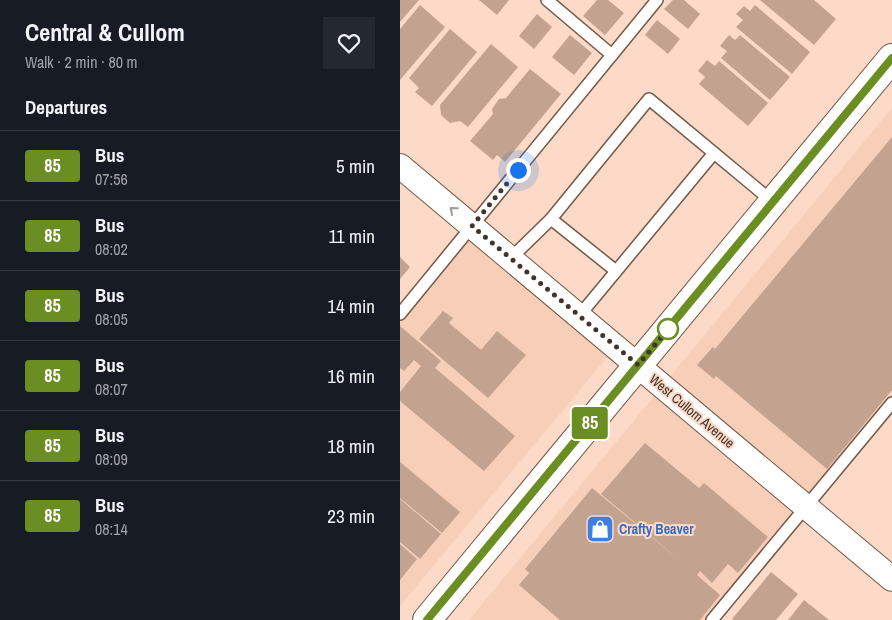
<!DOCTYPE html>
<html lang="en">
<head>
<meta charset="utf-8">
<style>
  body { margin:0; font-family:"Archivo Narrow",sans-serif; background:#242831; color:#f1f3f6; height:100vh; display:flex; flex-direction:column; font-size:19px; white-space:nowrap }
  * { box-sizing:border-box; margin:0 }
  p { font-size:16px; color:#9ea1a6 }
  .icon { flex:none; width:28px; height:28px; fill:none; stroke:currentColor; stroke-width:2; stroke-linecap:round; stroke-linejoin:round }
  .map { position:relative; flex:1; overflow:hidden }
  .sheet { display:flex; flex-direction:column; background:#171b24; width:400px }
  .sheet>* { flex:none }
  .badge { padding:0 10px; border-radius:4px; font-size:18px; line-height:32px }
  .you { position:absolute; width:25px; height:25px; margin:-12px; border:4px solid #fff; border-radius:50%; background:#1a73e8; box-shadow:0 0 0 8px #1a73e833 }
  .map>.badge { position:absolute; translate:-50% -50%; box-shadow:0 0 0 2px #fff }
  h2 { padding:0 25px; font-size:19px; line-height:45px }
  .round { display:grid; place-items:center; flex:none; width:52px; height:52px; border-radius:0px; background:#242831 }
  .head { display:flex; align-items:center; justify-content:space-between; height:85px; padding:0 25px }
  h1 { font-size:24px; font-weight:800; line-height:38px }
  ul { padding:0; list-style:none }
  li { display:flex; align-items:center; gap:15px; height:70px; padding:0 25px; border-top:1px solid #363941 }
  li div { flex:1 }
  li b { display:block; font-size:19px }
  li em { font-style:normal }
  li .badge { min-width:55px; font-weight:700; text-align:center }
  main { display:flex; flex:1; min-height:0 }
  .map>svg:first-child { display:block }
  .built { fill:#f7ceb7 }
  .building { fill:#c3a290 }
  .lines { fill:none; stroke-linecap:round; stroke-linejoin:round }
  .lane-casing { stroke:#755746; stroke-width:14 }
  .street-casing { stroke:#755746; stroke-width:26 }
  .secondary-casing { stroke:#755746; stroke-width:30 }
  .lane { stroke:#fff; stroke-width:11 }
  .street { stroke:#fff; stroke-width:24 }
  .secondary { stroke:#fff; stroke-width:28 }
  .oneway { stroke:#a09a96 }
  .line-casing { stroke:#fff; stroke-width:11 }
  .line { stroke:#6b8e23; stroke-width:8 }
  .walk { stroke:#42342d; stroke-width:5; stroke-dasharray:0 9 }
  .stop-dot { fill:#fff; stroke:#6b8e23; stroke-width:2.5 }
  .labels { text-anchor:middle; stroke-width:4; stroke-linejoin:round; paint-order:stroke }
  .street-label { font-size:14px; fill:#42342d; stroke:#fddac7 }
  .shop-label { font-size:14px; font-weight:bold; fill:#366cbe; stroke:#fddac7; text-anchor:start }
</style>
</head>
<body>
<main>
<section class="sheet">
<div class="head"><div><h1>Central &amp; Cullom</h1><p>Walk · 2 min · 80 m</p></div><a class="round"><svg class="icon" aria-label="heart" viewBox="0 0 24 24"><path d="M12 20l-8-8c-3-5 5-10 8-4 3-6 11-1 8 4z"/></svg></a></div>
<h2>Departures</h2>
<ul>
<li><span class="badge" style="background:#6b8e23;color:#fff">85</span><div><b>Bus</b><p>07:56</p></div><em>5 min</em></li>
<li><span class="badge" style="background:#6b8e23;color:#fff">85</span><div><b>Bus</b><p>08:02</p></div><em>11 min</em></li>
<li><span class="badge" style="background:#6b8e23;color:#fff">85</span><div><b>Bus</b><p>08:05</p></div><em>14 min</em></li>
<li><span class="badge" style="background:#6b8e23;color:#fff">85</span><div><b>Bus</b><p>08:07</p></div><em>16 min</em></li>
<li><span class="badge" style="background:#6b8e23;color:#fff">85</span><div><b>Bus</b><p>08:09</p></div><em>18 min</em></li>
<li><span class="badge" style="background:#6b8e23;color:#fff">85</span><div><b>Bus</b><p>08:14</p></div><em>23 min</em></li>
</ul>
</section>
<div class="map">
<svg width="492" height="620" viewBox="0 0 492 620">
  <rect width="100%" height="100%" fill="#fddac7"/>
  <g class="built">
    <polygon points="492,108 492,410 318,620 69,620"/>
    <polygon points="70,230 213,350 0,606 0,315"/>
  </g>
  <g class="building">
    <polygon points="0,0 19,0 0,22"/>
    <polygon points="79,0 109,0 97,15"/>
    <polygon points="197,0 208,0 224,13 205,35 183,16"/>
    <polygon points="273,0 284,0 300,14 288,29 264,9"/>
    <polygon points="360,0 414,0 436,19 414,45"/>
    <polygon points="20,5 45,27 0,80 0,29"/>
    <polygon points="355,5 410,52 392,74 336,27 343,20 336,14 344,6 350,11"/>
    <polygon points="137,14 152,27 134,49 119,36"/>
    <polygon points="257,20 280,39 268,54 245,35"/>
    <polygon points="50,29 77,52 32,106 15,92 19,88 9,78"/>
    <polygon points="170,35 192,53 174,75 152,57"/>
    <polygon points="329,35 335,40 340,35 390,77 370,100 321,58 327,51 320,46"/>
    <polygon points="91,44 118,67 68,127 60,121 50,123 41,115 40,105"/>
    <polygon points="307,60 315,66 319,61 368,103 348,126 299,84 305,77 298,71"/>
    <polygon points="130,69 161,94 105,162 97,155 93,160 70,141 93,114 92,109 99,99 106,98"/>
    <polygon points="492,137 492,390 427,469 316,376 314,379 297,365 313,347 315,349"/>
    <polygon points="0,257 10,267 0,279"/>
    <polygon points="43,311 53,318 49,323 81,350 97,331 126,355 88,398 19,339"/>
    <polygon points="0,326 41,361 35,368 115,436 84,471 0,401 0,392 21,366 14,360 4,371 0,368"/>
    <polygon points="245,443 299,488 304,483 368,537 338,573 328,564 312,583 300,571 297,575 320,595 300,620 160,620 119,585 129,573 125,569 192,488 283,563 201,494"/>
    <polygon points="0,462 60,512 42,533 0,498"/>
    <polygon points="0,499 41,534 20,559 0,542"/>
    <polygon points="0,544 17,559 0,580"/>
    <polygon points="371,572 398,594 376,620 334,620 332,619"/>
    <polygon points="404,600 429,620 388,620"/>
  </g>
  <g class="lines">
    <g class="lane-casing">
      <g id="lane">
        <polyline points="147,0 212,55"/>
        <polyline points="110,259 151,219"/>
        <polyline points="216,271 151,219 249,99 373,202"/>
        <polyline points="0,314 257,0"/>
        <polyline points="179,316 314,153"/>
        <polyline points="312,620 492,403"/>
      </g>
    </g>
    <g class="street-casing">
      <polyline id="street" points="0,166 492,579"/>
    </g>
    <g class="secondary-casing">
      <polyline id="secondary" points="27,620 492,58"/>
    </g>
    <use href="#lane" class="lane"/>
    <use href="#street" class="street"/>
    <use href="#secondary" class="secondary"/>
  </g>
  <defs><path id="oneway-chevron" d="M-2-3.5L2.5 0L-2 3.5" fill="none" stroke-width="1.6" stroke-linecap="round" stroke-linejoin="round" transform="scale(1.25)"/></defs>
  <use class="oneway" href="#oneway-chevron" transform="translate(53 210) rotate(-140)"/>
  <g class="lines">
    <g class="line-casing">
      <polyline id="line" points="27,620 492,58"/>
    </g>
    <use href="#line" class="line"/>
    <polyline class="walk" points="118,170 72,226 238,365 274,322 268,329"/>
  </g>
  <defs>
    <g id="shop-square" transform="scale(1.4375)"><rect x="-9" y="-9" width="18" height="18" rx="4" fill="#3f7fe0" stroke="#fddac7"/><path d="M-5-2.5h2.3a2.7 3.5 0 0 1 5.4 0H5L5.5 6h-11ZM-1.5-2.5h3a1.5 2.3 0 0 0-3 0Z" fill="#fff"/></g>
  </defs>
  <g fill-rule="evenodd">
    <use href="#shop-square" x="200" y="529"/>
  </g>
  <circle class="stop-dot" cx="268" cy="329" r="10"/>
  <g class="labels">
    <g class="street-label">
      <text transform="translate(292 411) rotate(40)" y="5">West Cullom Avenue</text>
    </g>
    <g class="shop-label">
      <text x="219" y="534">Crafty Beaver</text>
    </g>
  </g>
</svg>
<div class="you" style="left:118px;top:170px"></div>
<b class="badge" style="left:190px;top:423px;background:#6b8e23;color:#fff">85</b>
</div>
</main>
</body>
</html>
